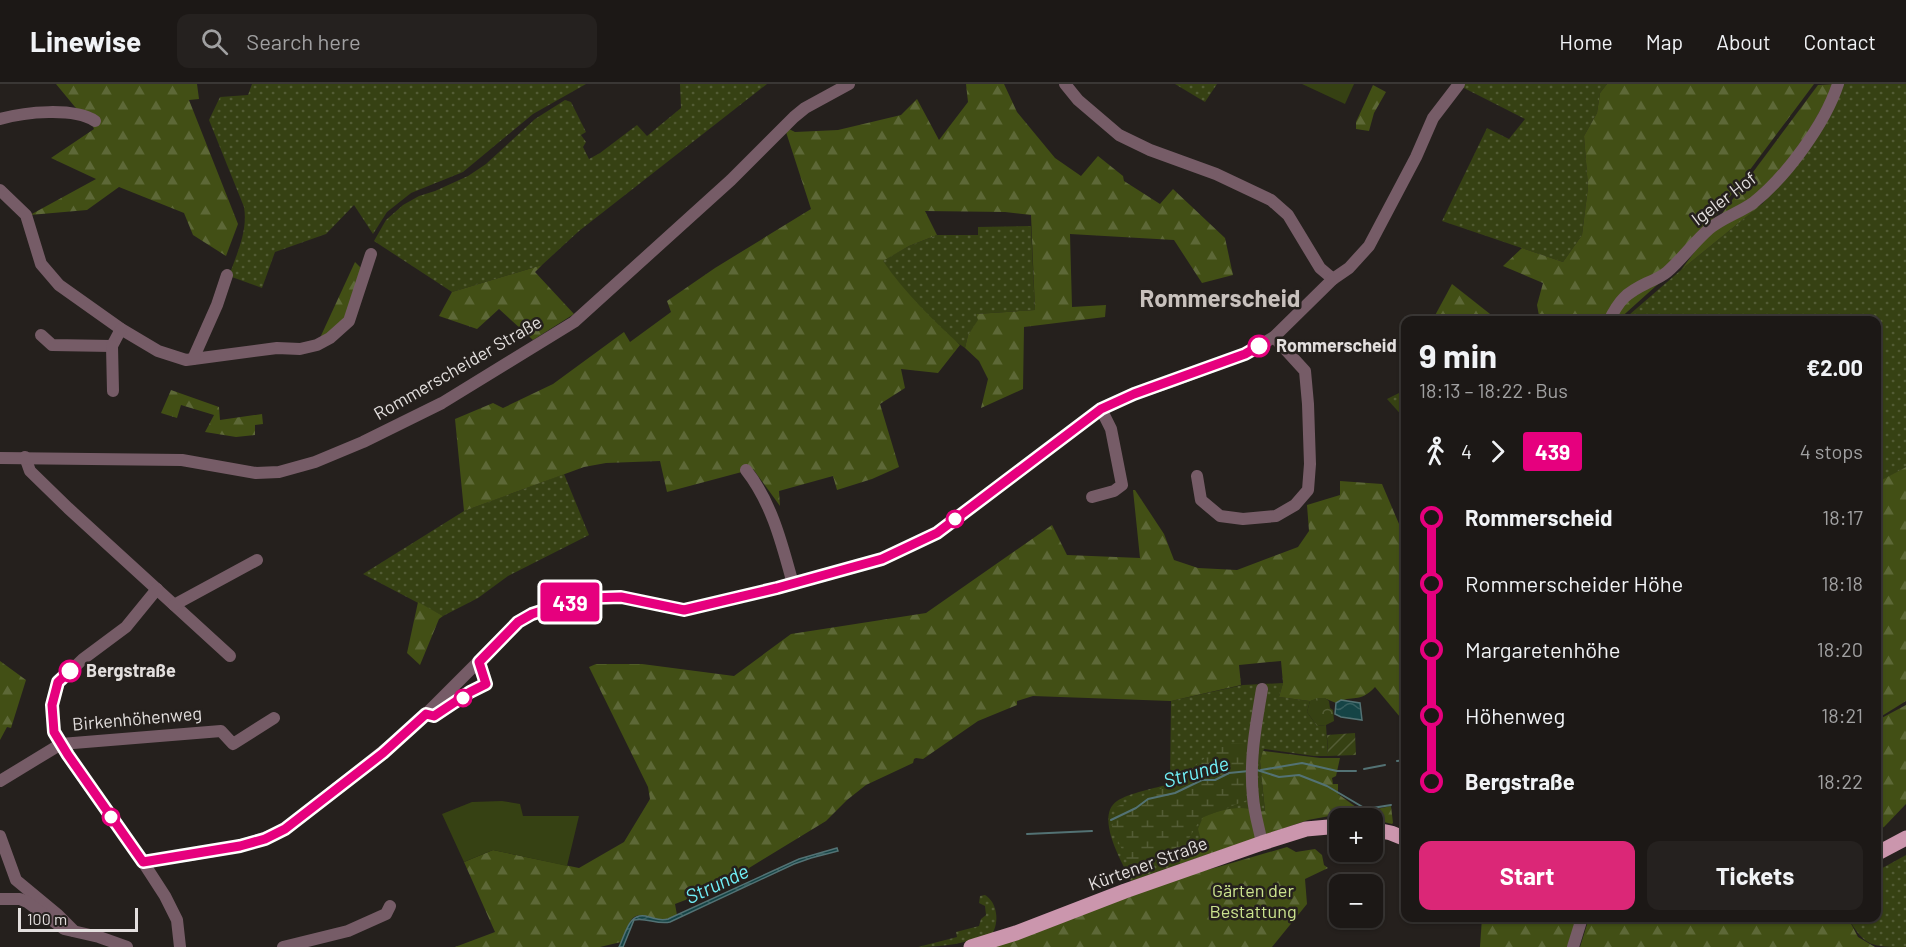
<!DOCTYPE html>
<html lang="en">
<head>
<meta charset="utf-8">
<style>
  body { margin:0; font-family:Barlow,sans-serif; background:#25211f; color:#f1f3f6; height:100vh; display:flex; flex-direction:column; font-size:22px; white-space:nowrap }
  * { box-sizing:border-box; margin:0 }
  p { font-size:20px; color:#a0a0a1 }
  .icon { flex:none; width:33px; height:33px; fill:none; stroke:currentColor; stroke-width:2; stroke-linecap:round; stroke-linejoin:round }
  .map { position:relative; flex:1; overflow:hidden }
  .side { position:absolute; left:1401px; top:232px; width:480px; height:606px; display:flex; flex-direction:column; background:#1c1816; border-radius:12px; box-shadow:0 2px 4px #0004,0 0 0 2px #3a3735 }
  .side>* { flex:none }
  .badge { padding:0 12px; border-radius:4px; font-size:21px; line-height:39px }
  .fabs { position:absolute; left:1329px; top:724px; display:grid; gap:12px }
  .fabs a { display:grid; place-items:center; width:54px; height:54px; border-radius:12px; background:#1c1816; box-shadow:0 2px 4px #0004,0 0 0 2px #3a3735; font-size:30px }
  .scale { position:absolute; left:18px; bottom:15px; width:120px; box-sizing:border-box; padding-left:6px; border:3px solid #e3dfde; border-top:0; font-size:16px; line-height:21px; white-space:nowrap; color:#e3dfde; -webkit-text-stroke:4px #25201d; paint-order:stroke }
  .map>.badge { position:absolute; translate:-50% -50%; box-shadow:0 0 0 3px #fff }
  .legs { display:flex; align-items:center; gap:9px; height:66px; padding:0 18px; font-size:20px }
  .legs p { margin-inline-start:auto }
  .head { display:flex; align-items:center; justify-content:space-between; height:102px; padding:0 18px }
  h1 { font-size:33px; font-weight:700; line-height:45px }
  .action { display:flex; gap:12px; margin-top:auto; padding:12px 18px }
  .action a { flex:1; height:69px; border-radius:12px; background:#db2777; color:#fff; font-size:24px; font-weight:700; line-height:69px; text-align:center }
  .action a+a { background:#25211f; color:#f1f3f6 }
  ul { padding:0 18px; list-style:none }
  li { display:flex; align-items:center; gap:21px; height:66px; font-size:22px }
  li i { display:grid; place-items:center; width:9px; height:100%; margin:0 8px; background:currentColor }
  li i::after { content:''; width:15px; height:15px; margin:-8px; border:4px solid; border-radius:50%; background:#1c1816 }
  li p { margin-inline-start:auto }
  li:first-child i { background:linear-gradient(#0000 50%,currentColor 0) }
  li:last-child i { background:linear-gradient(currentColor 50%,#0000 0) }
  header { display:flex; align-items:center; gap:36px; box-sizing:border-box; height:84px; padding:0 30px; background:#1c1816; border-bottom:2px solid #3a3735 }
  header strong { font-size:28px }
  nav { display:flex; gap:33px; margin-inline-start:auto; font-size:21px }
  .search { width:420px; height:54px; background:#25211f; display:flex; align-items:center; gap:15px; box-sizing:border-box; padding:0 21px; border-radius:12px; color:#a0a0a1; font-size:22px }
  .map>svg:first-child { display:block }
  .grass { fill:url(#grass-dots) }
  .forest { fill:url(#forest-firs) }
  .wetland { fill:url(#wetland-marsh) }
  .park { fill:url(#park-crowns) }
  .garden { fill:url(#garden-furrows) }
  .pitch { fill:#364113 }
  .water { fill:url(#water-waves); stroke:#537274; stroke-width:1.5 }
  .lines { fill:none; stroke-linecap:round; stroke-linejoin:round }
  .stream { stroke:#537274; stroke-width:2 }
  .minor { stroke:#765c67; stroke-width:12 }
  .major { stroke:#cb96ad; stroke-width:15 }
  .line-1-casing { stroke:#fff; stroke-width:14 }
  .line-1 { stroke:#e6007e; stroke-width:9 }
  .stop-1-dot { fill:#fff; stroke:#e6007e; stroke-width:3 }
  .labels { text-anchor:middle; stroke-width:5; stroke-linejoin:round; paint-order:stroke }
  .street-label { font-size:18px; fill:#e3dfde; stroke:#25201d }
  .stop-label { font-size:18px; font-weight:bold; fill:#e3dfde; stroke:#25201d; text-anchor:start }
  .park-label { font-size:18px; fill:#cbe38e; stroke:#25201d }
  .water-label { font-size:20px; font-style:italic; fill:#70eef6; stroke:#25201d }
  .district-label { font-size:24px; font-weight:bold; fill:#c8c1bd; stroke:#25201d }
</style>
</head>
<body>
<header>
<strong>Linewise</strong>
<div class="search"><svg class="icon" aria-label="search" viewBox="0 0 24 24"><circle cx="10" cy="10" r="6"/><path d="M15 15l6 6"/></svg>Search here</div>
<nav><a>Home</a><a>Map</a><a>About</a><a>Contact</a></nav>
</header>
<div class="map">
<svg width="1906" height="863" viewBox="0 0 1906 863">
  <defs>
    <pattern id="grass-dots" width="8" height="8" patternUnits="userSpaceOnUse" patternTransform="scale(1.5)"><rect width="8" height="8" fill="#364113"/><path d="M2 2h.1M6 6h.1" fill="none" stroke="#535c35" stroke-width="1.8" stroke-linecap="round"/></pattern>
    <pattern id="forest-firs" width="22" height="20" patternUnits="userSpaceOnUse" patternTransform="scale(1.5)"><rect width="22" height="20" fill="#424f15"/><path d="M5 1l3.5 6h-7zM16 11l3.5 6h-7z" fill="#5d6837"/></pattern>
    <pattern id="wetland-marsh" width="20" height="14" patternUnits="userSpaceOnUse" patternTransform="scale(1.5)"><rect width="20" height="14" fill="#364113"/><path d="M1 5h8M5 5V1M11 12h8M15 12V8" fill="none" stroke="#535c35"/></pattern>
    <pattern id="park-crowns" width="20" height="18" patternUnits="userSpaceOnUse" patternTransform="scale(1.5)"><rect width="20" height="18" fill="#364113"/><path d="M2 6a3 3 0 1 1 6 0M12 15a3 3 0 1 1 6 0" fill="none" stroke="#535c35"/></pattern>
    <pattern id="garden-furrows" width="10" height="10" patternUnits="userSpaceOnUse" patternTransform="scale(1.5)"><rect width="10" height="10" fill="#364113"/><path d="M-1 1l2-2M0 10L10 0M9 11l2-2" fill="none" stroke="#535c35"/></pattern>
    <pattern id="water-waves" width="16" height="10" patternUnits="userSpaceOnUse" patternTransform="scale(1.5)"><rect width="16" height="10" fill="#154446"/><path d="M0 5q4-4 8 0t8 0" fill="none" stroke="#375f60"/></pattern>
  </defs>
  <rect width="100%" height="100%" fill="#25201d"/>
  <g class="grass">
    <path d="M252 0H586L533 30 463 88 411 109 387 128 373 150 354 121 326 150 275 168 262 204 229 192C237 169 248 147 244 123L209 36 220 13 248 11Z"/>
    <polygon points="680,0 767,0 579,147 542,181 452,208 374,157 386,136 403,121 419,112 435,107 468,92 486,80 535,35 565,16 571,18 586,48 581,51 586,58 583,63 589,75 600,69 637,41 647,52 681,24"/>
    <polygon points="1175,0 1217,0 1205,18"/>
    <polygon points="1462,0 1607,0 1600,9 1597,29 1584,52 1588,103 1582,151 1563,178 1442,137 1487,44 1509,55 1525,35 1460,2"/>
    <polygon points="1841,0 1906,0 1906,383 1877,399 1876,237 1622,237 1681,186 1762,120 1802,74"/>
    <path d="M1031 142 1035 226 976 230 979 236 968 251 965 264C935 244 904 207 882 177L909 162 937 151H978V143Z"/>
    <polygon points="1405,306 1405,335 1387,315"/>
    <polygon points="564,390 589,451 508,492 478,514 443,532 363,490 464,427"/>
    <path d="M1283 599 1279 613 1310 617 1307 628 1317 642 1326 641 1328 672H1314L1264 665 1260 677 1265 727C1254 730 1243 724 1231 726L1203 760 1180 780 1132 799C1123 780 1094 733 1117 717 1129 709 1156 704 1170 700L1171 617 1243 601Z"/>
    <path d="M1906 771V863C1872 863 1865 863 1848 834H1876L1877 787Z"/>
    <path d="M985 811C997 818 1000 838 992 850 967 859 944 863 918 863L957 853 956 848 979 842 981 835 986 831 985 822 979 819 980 812Z"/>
  </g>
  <g class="forest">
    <polygon points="56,0 197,0 199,15 189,16 238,140 226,172 193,151 184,129 119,103 87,126 30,131 96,95 51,74 94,45 90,36 75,23"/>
    <path d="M966 0H1004L1017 28 1055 74 1081 92 1098 72 1123 92 1124 97 1160 120 1173 105 1225 154 1233 191 1202 199 1174 156 1070 150 1072 223 1106 221 1105 233 1024 243 1023 305 981 324 988 295 979 277 965 264 968 251 978 236 976 230 1035 226 1031 131 1005 128 925 127 937 151 909 162 883 177C905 209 932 235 960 261L938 289 901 285 905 304 880 320 899 383 872 395 837 406 833 392 779 407 780 422 753 385 667 408 660 377 606 379 584 383 464 427 455 335 493 319 503 324 553 300 624 248 630 258 671 228 667 217 715 184 811 125 786 48 789 45 795 48 838 46 901 31 917 15 939 56 968 18Z"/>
    <polygon points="1607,0 1814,0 1708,142 1663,188 1606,237 1540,237 1537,221 1543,199 1503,182 1522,164 1563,178 1582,151 1588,103 1584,52 1597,29 1600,9"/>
    <polygon points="1835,0 1796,70 1757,115 1718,135 1818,1"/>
    <polygon points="1373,1 1386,8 1374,29 1369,47 1356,45 1356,38"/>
    <polygon points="1762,120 1681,186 1711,146"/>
    <polygon points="355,178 362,185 346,237 319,256"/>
    <polygon points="542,181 535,188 574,230 533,256 499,225 477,245 439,232 452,208"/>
    <polygon points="1677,183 1617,237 1610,237 1616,223"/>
    <polygon points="1452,200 1499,237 1432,237"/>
    <polygon points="171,306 219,323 220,336 262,330 263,340 255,341 255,351 236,353 205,348 214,331 181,321 177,334 161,329"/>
    <polygon points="1906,383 1906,617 1877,635 1876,399"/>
    <path d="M1340 397 1382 400 1405 454V639L1375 603C1359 620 1353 610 1336 619L1324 614 1310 617 1279 613 1283 599 1281 577 1239 581 1241 601 1171 617 1033 612 1017 617V621L978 637 923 675 916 674 914 675 913 679 866 701 847 716 826 737 749 784 750 791 675 820 677 831C671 833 665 837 659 836 649 835 639 826 631 836 627 842 625 851 621 858L600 863H455L495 848 464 778 493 766 579 784 624 758 650 715 648 703 589 583 596 580H642L734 592 791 550 926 529 1052 441 1067 471 1140 474 1133 406H1135L1164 450 1174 476 1198 484 1237 486 1298 463 1309 447 1307 421 1340 411Z"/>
    <polygon points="418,518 443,532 439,535 420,581 407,569"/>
    <polygon points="0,577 26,596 11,644 7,643 0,656"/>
    <polygon points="1906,621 1906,720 1884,743 1877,746 1876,637"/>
    <path d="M1263 667 1320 674H1340L1336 692 1332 694 1333 700H1338V710L1363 728 1391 722 1393 739 1392 740 1367 734 1335 731 1308 736 1180 780 1178 769 1202 760 1198 745 1203 733C1215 728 1228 724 1241 724 1250 724 1256 729 1265 727L1260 677Z"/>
    <polygon points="1287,763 1296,768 1315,765 1322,771 1324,781 1328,784 1305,795 1307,820 1272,863 991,863 1187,791 1218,783"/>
    <polygon points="1482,834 1577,834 1567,863 1480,863"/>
    <polygon points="1589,834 1642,836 1658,834 1848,834 1858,853 1875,863 1580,863"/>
  </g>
  <polygon class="wetland" points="1224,659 1250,660 1250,715 1201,734 1184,763 1134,793 1112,743 1116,723 1172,700"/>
  <polygon class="park" points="1317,614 1325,614 1329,617 1330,624 1333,626 1334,637 1326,641 1317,642 1307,628 1310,617"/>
  <polygon class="garden" points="1355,649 1356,671 1328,672 1327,651"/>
  <g class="pitch">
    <polygon points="1302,0 1354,0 1345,20"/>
    <polygon points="502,717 520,720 523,732 579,732 567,782 493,766 464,778 442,730 472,718"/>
  </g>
  <g class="water">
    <polygon points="1341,616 1360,619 1362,636 1341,633 1335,630 1336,619"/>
    <path d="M837 764 838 767 811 774 794 780 670 838C657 841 646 833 634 836L623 863H619C626 849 629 826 649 833 657 835 660 837 668 835L799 775Z"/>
  </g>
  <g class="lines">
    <g class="stream">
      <polyline points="1397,677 1406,676"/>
      <polyline points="1364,685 1385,681"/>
      <polyline points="1257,686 1279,693 1299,691 1327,702 1366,725 1391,721"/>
      <polyline points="1261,686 1302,679 1337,687 1356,687"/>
      <polyline points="1111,736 1136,724 1148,715 1175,709 1202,696 1215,696 1229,689 1249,687"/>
      <polyline points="1027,750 1092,747"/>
    </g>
    <g class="minor">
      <polyline points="1065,0 1078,16 1119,51 1150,66 1216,90 1271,116 1288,131 1320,184 1333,195"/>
      <path d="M0 35C25 28 73 23 95 37"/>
      <polyline points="0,106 26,131 41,180 59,201 121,245 158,267 186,276 277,264 300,265 317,261 330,254 349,237 371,170"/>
      <path d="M1609 237C1619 216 1626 209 1647 199 1654 196 1661 193 1667 188 1682 175 1694 158 1709 145 1722 134 1739 129 1753 119 1786 93 1825 40 1838 0"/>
      <polyline points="41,251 52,261 112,262 121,245"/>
      <polyline points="112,262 113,307"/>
      <polyline points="193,275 217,221 227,191"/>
      <polyline points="25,373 30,387 68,424 230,572"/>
      <polyline points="0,374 182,376 256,389 279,388 315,378 363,358 442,319 574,238 731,96 794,33 805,24 849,0"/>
      <path d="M746 386C772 419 782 460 793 500"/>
      <polyline points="1197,392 1201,416 1220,432 1243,435 1276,432 1295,421 1308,406 1310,380 1308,320 1305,287 1274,253"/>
      <polyline points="1092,413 1114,407 1122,401 1111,345 1101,325"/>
      <polyline points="157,505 126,543 83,575 59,598 52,621 54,648 67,671 143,778 165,812 177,836 180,863"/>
      <polyline points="174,521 257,476"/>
      <path d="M1262 605C1256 641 1249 676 1253 713 1254 728 1259 744 1262 759"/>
      <polyline points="0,697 61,660 221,647 233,660 274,634"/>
      <polyline points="0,752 16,796 57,830 74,847"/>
      <path d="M143 778C191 770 241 767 285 745L411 645 518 538 533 530 560 521 590 514 621 513 684 526 777 504 882 475 937 449 1101 325 1134 310 1176 296 1245 270 1274 253 1333 195 1349 184 1369 162 1416 73 1433 34 1459 0"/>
      <polyline points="0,815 20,815 27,818 64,845 99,853 127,863"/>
      <polyline points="283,863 348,847 386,830 390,822"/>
      <polyline points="1573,863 1582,834"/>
    </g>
    <g class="major">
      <polyline points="1372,745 1391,749 1406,755"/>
      <polyline points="1876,770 1906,754"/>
      <polyline points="971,863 1016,849 1125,807 1262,759 1306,745 1340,742"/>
    </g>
  </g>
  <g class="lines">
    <g class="line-1-casing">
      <polyline id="line-1" points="70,587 58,598 52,621 54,648 68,671 143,778 240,762 265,755 285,745 383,669 426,630 434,632 470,608 486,600 479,578 518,538 532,530 560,521 590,514 621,513 684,526 777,504 882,475 937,449 1101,325 1134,310 1245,270 1259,262"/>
    </g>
    <use href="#line-1" class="line-1"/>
  </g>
  <g class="stop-1-dot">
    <circle cx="1259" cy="262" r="10"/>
    <circle cx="955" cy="435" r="8"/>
    <circle cx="70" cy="587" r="10"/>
    <circle cx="463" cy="614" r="8"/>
    <circle cx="111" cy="733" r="8"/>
  </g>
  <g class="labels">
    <g class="street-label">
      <text transform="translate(1724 115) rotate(-37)" y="6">Igeler Hof</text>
      <text transform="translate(458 284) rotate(-30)" y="6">Rommerscheider Straße</text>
      <text transform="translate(137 635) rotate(-5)" y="6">Birkenhöhenweg</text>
      <text transform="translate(1148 780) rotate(-20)" y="6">Kürtener Straße</text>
    </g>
    <g class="stop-label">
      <text x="1276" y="268">Rommerscheid</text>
      <text x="86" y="593">Bergstraße</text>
    </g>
    <g class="park-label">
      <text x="1253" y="813">Gärten der<tspan x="1253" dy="21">Bestattung</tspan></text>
    </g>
    <g class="water-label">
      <text transform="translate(1196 688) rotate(-16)" y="7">Strunde</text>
      <text transform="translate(717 800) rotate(-25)" y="7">Strunde</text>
    </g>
    <g class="district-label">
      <text x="1220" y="223">Rommerscheid</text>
    </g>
  </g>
</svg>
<div class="fabs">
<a>+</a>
<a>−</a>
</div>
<div class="scale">100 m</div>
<b class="badge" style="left:570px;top:518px;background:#e6007e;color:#fff">439</b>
<section class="side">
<div class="head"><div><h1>9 min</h1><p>18:13 – 18:22 · Bus</p></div><b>€2.00</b></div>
<div class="legs"><svg class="icon" aria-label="walk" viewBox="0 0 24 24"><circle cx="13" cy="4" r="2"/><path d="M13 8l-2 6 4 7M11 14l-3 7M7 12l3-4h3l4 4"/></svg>4<svg class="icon" aria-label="forward" viewBox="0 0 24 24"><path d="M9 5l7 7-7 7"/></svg><b class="badge" style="background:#e6007e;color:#fff">439</b><p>4 stops</p></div>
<ul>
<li><i style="color:#e6007e"></i><b>Rommerscheid</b><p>18:17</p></li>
<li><i style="color:#e6007e"></i><span>Rommerscheider Höhe</span><p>18:18</p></li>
<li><i style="color:#e6007e"></i><span>Margaretenhöhe</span><p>18:20</p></li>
<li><i style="color:#e6007e"></i><span>Höhenweg</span><p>18:21</p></li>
<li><i style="color:#e6007e"></i><b>Bergstraße</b><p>18:22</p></li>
</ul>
<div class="action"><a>Start</a><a>Tickets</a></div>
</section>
</div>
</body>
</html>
